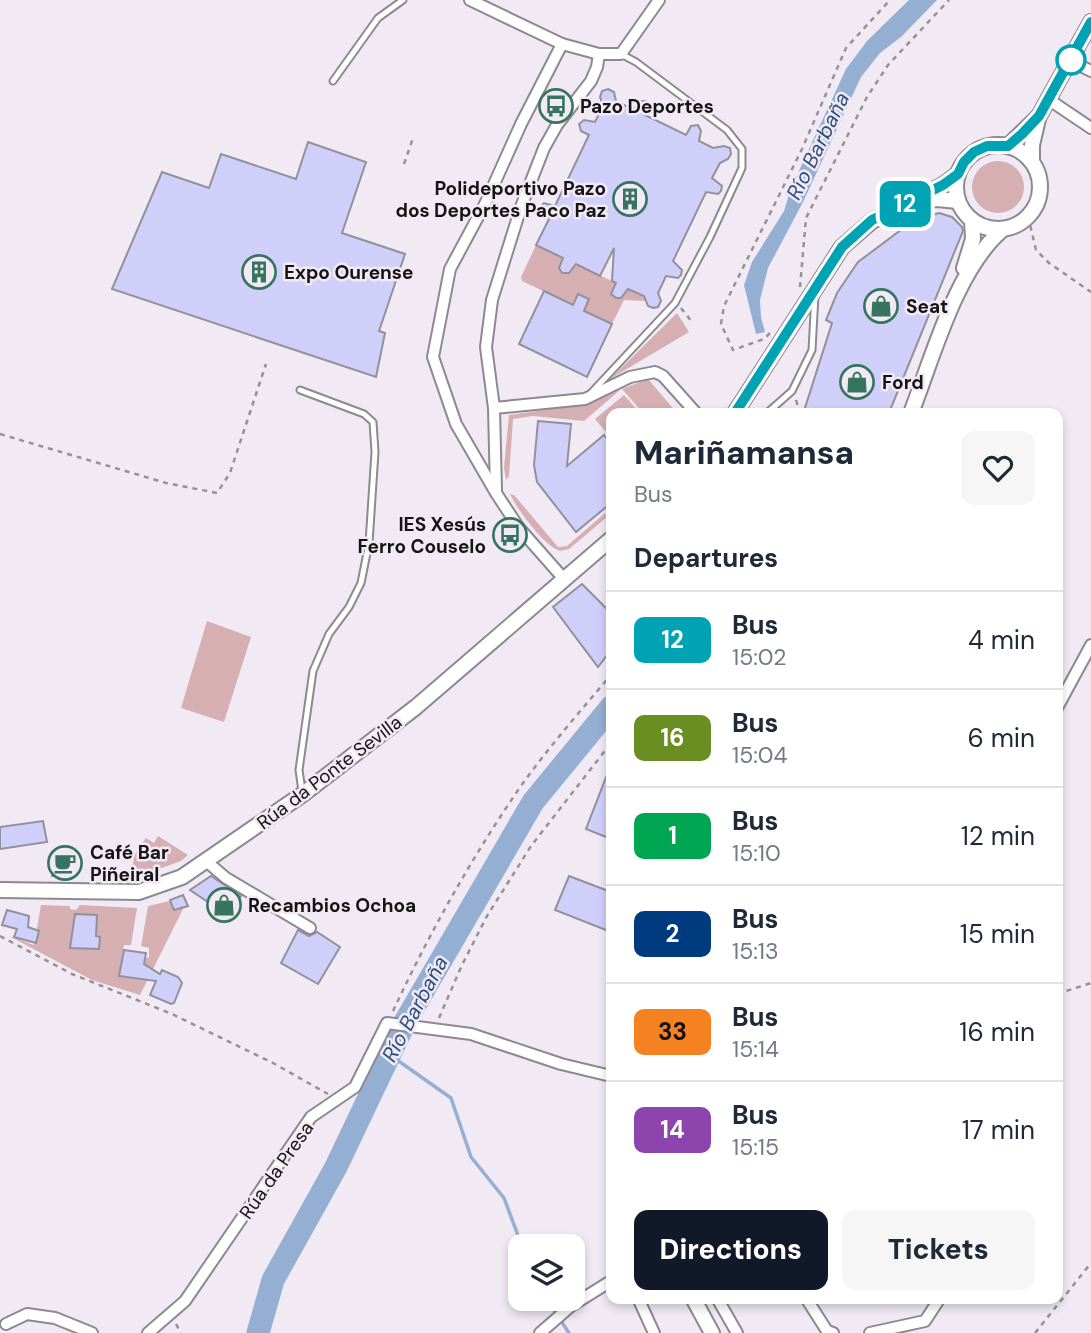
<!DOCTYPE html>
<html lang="en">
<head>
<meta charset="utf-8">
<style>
  body { margin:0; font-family:"DM Sans",sans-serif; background:#f6f6f7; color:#1f2937; height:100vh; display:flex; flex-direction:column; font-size:26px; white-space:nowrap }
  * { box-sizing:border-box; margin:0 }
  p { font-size:23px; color:#747a83 }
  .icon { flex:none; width:38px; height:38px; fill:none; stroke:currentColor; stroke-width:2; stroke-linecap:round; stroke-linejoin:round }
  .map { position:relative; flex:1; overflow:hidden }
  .side { position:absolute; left:606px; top:408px; width:457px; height:896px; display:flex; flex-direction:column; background:#fff; border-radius:14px; box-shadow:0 4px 10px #0003 }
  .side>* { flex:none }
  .badge { padding:0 14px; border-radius:10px; font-size:24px; line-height:46px }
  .fabs { position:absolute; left:508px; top:1234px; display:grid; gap:14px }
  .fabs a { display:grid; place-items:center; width:77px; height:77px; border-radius:14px; background:#fff; box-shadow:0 4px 10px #0003; font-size:35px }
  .map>.badge { position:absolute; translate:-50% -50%; box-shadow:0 0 0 4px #fff }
  h2 { padding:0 28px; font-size:26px; line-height:63px }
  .round { display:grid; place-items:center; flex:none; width:74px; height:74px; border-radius:14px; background:#f6f6f7 }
  .summary { display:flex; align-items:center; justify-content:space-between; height:119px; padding:0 28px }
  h1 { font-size:33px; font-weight:800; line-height:52px }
  .cta { display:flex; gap:14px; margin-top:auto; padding:14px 28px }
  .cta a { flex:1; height:80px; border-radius:14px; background:#111827; color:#fff; font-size:28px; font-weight:800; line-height:80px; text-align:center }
  .cta a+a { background:#f6f6f7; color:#1f2937 }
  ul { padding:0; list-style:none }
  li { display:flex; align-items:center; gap:21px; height:98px; padding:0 28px; border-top:2px solid #e0e1e3 }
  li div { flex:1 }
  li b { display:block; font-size:26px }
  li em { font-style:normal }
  li .badge { min-width:77px; font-weight:700; text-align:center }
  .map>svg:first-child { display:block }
  .green { fill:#d6afb3 }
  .water { fill:#95afd3 }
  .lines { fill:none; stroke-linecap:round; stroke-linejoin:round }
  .stream { stroke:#95afd3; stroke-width:3.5 }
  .river { stroke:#95afd3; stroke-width:23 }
  .building { fill:#d0cffa; stroke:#91919b; stroke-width:2 }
  .service-casing { stroke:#8d8891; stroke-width:9 }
  .minor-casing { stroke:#8d8891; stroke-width:14 }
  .tertiary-casing { stroke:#8d8891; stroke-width:18 }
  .path { stroke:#969198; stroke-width:2.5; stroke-dasharray:5 5; stroke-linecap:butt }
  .service { stroke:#fff; stroke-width:5 }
  .minor { stroke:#fff; stroke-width:10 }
  .tertiary { stroke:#fff; stroke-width:14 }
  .line-casing { stroke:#fff; stroke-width:16 }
  .line { stroke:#00a3b4; stroke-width:10 }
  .stop-dot { fill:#fff; stroke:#00a3b4; stroke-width:3.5 }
  .labels { text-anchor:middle; stroke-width:5; stroke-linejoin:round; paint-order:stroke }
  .poi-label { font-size:19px; font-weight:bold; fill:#151316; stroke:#f1eaf4; text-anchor:start }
  .street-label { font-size:19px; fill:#151316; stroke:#f1eaf4 }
  .water-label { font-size:21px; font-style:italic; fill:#2d5080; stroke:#f1eaf4 }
</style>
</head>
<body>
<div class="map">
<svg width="1091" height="1333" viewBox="0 0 1091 1333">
  <rect width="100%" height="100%" fill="#f1eaf4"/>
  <g class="green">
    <circle cx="998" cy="187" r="26"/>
    <polygon points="536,245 563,258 559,268 562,273 569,272 574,263 616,283 612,292 615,298 621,298 626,288 647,298 646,301 624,300 612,324 522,281 521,277"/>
    <polygon points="677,313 689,332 610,379"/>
    <polygon points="648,379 677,413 643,413 622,389"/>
    <polygon points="620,390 584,421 533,416 513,419 509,476 506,480 504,468 509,415 585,404"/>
    <polygon points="624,395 640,413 611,413 611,438 595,419"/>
    <path d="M510 494 514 495 558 547 567 546 605 513 607 517 569 549 560 551C544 546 517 509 510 494Z"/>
    <polygon points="207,621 251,637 224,722 181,708"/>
    <polygon points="158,836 188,855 181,861 137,877 130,877 135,854 146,838 154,843"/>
    <polygon points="170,901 174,910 184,907 140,995 92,980 9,936 34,945 41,905 70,906 70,909 76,910 80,905 137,908 131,945 124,945 119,976 142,979 145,957 149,958 149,948 141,946 148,906"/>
  </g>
  <polygon class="water" points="909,0 937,0 901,37 880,53 861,77 803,202 768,268 760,300 761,317 765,332 756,334 744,285 752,262 784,211 791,188 846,69 867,41"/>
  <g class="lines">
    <g class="stream">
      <polyline points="390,1055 451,1098 471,1157 504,1198 522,1246"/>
      <polyline points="546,1298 569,1333"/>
    </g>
    <polyline class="river" points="258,1333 273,1280 336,1167 405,1022 533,802 611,707"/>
  </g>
  <g class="building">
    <polygon points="608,89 614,92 616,101 634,110 639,101 646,101 649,104 645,115 686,135 691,126 698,125 701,131 699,141 713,148 724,146 730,148 731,154 728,159 720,163 712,178 722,186 721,191 718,194 706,192 673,261 682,270 681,275 678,278 666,276 658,293 661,301 658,307 653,308 648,306 644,296 628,289 621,298 616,298 611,294 616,283 612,281 614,248 600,276 576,264 569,273 562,273 559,268 563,258 536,245 549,219 540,213 540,207 544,203 555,206 589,135 581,131 579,124 584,120 595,122 603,106 600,97 602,91"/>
    <polygon points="308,142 366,162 342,233 405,254 379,331 385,333 376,377 112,289 162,172 209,188 221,154 296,179"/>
    <polygon points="939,213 952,217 962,227 963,231 889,413 809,413 804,411 832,323 826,320 837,293 858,262 913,221"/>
    <polygon points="544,291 573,305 578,294 589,299 584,311 612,324 587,377 519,344"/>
    <polygon points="538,421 571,424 567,466 604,435 611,444 611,503 576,532 537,482 534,465"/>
    <polygon points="582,584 606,608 611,603 611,650 598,667 553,607"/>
    <polygon points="610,767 611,768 611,839 586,829"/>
    <polygon points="43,821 47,842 0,849 0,827"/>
    <polygon points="73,850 74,876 52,876 53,866 57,865 56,858 63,852"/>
    <polygon points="211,876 241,896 229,916 190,890"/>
    <polygon points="569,876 611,892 611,932 555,910"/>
    <polygon points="183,895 188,906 174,910 170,900"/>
    <polygon points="7,910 29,916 28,927 39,931 36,943 14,937 17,929 2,925"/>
    <polygon points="75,914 97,915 96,936 100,937 99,949 70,948"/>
    <polygon points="298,930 309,936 317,932 340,947 318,984 281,963"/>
    <polygon points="124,950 146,953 144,964 160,974 162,970 178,977 182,983 174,1003 171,1004 150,995 156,981 119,976"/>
  </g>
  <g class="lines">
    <g class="service-casing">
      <g id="service">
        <polyline points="333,81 378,18 403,0"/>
        <polyline points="300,390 364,414 373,422 375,452 369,543 361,583 349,607 329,634 313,671 299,770 302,791"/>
        <polyline points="591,393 675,303 710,237 742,168 742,149 727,130 636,62 621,54"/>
        <polyline points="767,413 792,391 812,350 815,295"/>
      </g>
    </g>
    <g class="minor-casing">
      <g id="minor">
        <polyline points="470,0 562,44 521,124 486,202 450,269 433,357 456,424 496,493 519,528 564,579"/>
        <polyline points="562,44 599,54 621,54 659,0"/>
        <polyline points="1071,61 1091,71"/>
        <polyline points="1048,99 1091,128"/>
        <polyline points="494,408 585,399 630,377 655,372 663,376 696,413"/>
        <polyline points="496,491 494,408 486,347 492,300 521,207 544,148 557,125 591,81 597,67 599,54"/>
        <polyline points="1057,708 1091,645"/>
        <polyline points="206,861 226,878 310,928"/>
        <polyline points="638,1298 654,1333"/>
        <polyline points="717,1298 737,1333"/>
        <polyline points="806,1298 827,1331 833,1333"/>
        <polyline points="6,1324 27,1314 55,1318 92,1333"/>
        <polyline points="148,1333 185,1301 311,1117 355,1087 387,1023 471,1034 561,1064 611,1076"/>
        <polyline points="540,1333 571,1306 611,1281"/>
        <polyline points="870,1333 925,1321 940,1298"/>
      </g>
    </g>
    <g class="tertiary-casing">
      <g id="tertiary">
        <circle cx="998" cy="187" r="42"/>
        <polyline points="1008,146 1039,116 1091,22"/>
        <polyline points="1032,162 1032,145 1038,119"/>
        <polyline points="919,200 937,199 958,201"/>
        <polyline points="964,268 973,239 972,220"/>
        <polyline points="735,413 842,247 872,221 943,185 958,174"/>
        <path d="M911 413C933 357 956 269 1002 230"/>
        <polyline points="0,890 139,892 182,877 303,794 416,707 611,539"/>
        <polyline points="693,1298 712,1333"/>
      </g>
    </g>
    <g class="path">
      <polyline points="404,164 413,138"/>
      <polyline points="1028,216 1036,250 1049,263 1091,292"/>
      <polyline points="800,287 806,218 867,97 888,65 949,0"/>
      <polyline points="681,308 692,322"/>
      <polyline points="770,333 764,339 733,350 721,324 724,306 802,149 846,48 890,0"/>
      <polyline points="796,400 800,413"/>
      <polyline points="0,434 166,483 217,493 230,473 266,364"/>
      <polyline points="0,936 72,974 172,1014 273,1063 328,1094"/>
      <polyline points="1057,994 1091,983"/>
      <path d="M393 1011C430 932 473 855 523 783 550 746 581 710 611 675"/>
      <polyline points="439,1018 462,965 487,916 531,846 611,743"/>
      <polyline points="176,1324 181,1333"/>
      <polyline points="1035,1333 1091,1263"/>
    </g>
    <use href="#service" class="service"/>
    <use href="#minor" class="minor"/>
    <use href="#tertiary" class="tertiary"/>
  </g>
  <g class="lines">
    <g class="line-casing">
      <polyline id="line" points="735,413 842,247 872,220 943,185 958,174 964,162 974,152 987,146 1008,146 1022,134 1039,116 1091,22"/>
    </g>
    <use href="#line" class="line"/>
  </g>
  <defs>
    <g id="bus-ring" transform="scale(1.75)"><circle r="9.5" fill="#f1eaf4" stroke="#367461" stroke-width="1.5"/><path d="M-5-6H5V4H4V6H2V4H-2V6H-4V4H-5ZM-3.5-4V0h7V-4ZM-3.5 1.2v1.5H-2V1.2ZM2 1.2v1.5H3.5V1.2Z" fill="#367461"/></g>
    <g id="building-ring" transform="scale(1.75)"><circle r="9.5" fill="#f1eaf4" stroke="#367461" stroke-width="1.5"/><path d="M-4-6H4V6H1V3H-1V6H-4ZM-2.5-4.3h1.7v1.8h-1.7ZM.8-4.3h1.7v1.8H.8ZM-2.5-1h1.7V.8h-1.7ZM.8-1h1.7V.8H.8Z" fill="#367461"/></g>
    <g id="shop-ring" transform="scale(1.75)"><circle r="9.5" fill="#f1eaf4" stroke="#367461" stroke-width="1.5"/><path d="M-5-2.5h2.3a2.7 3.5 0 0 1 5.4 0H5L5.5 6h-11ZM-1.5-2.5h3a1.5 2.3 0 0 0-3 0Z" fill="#367461"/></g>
    <g id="cafe-ring" transform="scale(1.75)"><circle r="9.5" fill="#f1eaf4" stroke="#367461" stroke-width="1.5"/><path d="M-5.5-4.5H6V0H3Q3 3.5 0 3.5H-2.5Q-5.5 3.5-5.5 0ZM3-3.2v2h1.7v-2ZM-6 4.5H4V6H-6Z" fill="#367461"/></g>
  </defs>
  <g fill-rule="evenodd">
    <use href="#bus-ring" x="556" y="106"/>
    <use href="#building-ring" x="630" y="199"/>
    <use href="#building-ring" x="259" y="272"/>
    <use href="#shop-ring" x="881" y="306"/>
    <use href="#shop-ring" x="857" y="382"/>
    <use href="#bus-ring" x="510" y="535"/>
    <use href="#cafe-ring" x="65" y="863"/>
    <use href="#shop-ring" x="224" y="905"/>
  </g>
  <circle class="stop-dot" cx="1071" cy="60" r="14"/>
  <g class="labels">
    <g class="poi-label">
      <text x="580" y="113">Pazo Deportes</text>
      <text x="606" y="195" text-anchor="end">Polideportivo Pazo<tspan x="606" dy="22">dos Deportes Paco Paz</tspan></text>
      <text x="284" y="279">Expo Ourense</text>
      <text x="906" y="313">Seat</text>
      <text x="882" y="389">Ford</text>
      <text x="486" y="531" text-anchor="end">IES Xesús<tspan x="486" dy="22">Ferro Couselo</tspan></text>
      <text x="90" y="859">Café Bar<tspan x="90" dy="22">Piñeiral</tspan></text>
      <text x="248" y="912">Recambios Ochoa</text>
    </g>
    <g class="street-label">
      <text transform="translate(329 772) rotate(-37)" y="7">Rúa da Ponte Sevilla</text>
      <text transform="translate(276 1170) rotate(-55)" y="7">Rúa da Presa</text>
    </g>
    <g class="water-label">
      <text transform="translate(818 146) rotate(-64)" y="7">Río Barbaña</text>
      <text transform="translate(415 1009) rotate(-62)" y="7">Río Barbaña</text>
    </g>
  </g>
</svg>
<div class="fabs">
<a><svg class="icon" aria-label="layers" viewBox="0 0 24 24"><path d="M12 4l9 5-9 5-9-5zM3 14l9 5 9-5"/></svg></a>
</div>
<b class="badge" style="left:905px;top:204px;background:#00a3b4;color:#fff">12</b>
<section class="side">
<div class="summary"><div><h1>Mariñamansa</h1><p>Bus</p></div><a class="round"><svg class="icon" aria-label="heart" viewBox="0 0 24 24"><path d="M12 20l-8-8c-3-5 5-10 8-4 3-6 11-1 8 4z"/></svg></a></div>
<h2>Departures</h2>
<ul>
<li><span class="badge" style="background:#00a3b4;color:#fff">12</span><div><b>Bus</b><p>15:02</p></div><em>4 min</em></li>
<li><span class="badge" style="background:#6b8e23;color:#fff">16</span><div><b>Bus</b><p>15:04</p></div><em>6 min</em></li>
<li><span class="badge" style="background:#00a651;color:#fff">1</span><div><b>Bus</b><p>15:10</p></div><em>12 min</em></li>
<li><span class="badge" style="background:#003b80;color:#fff">2</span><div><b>Bus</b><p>15:13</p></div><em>15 min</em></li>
<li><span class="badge" style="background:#f58220;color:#111">33</span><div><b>Bus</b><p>15:14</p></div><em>16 min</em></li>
<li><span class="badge" style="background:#8e44ad;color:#fff">14</span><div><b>Bus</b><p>15:15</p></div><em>17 min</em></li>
</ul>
<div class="cta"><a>Directions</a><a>Tickets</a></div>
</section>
</div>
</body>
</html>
